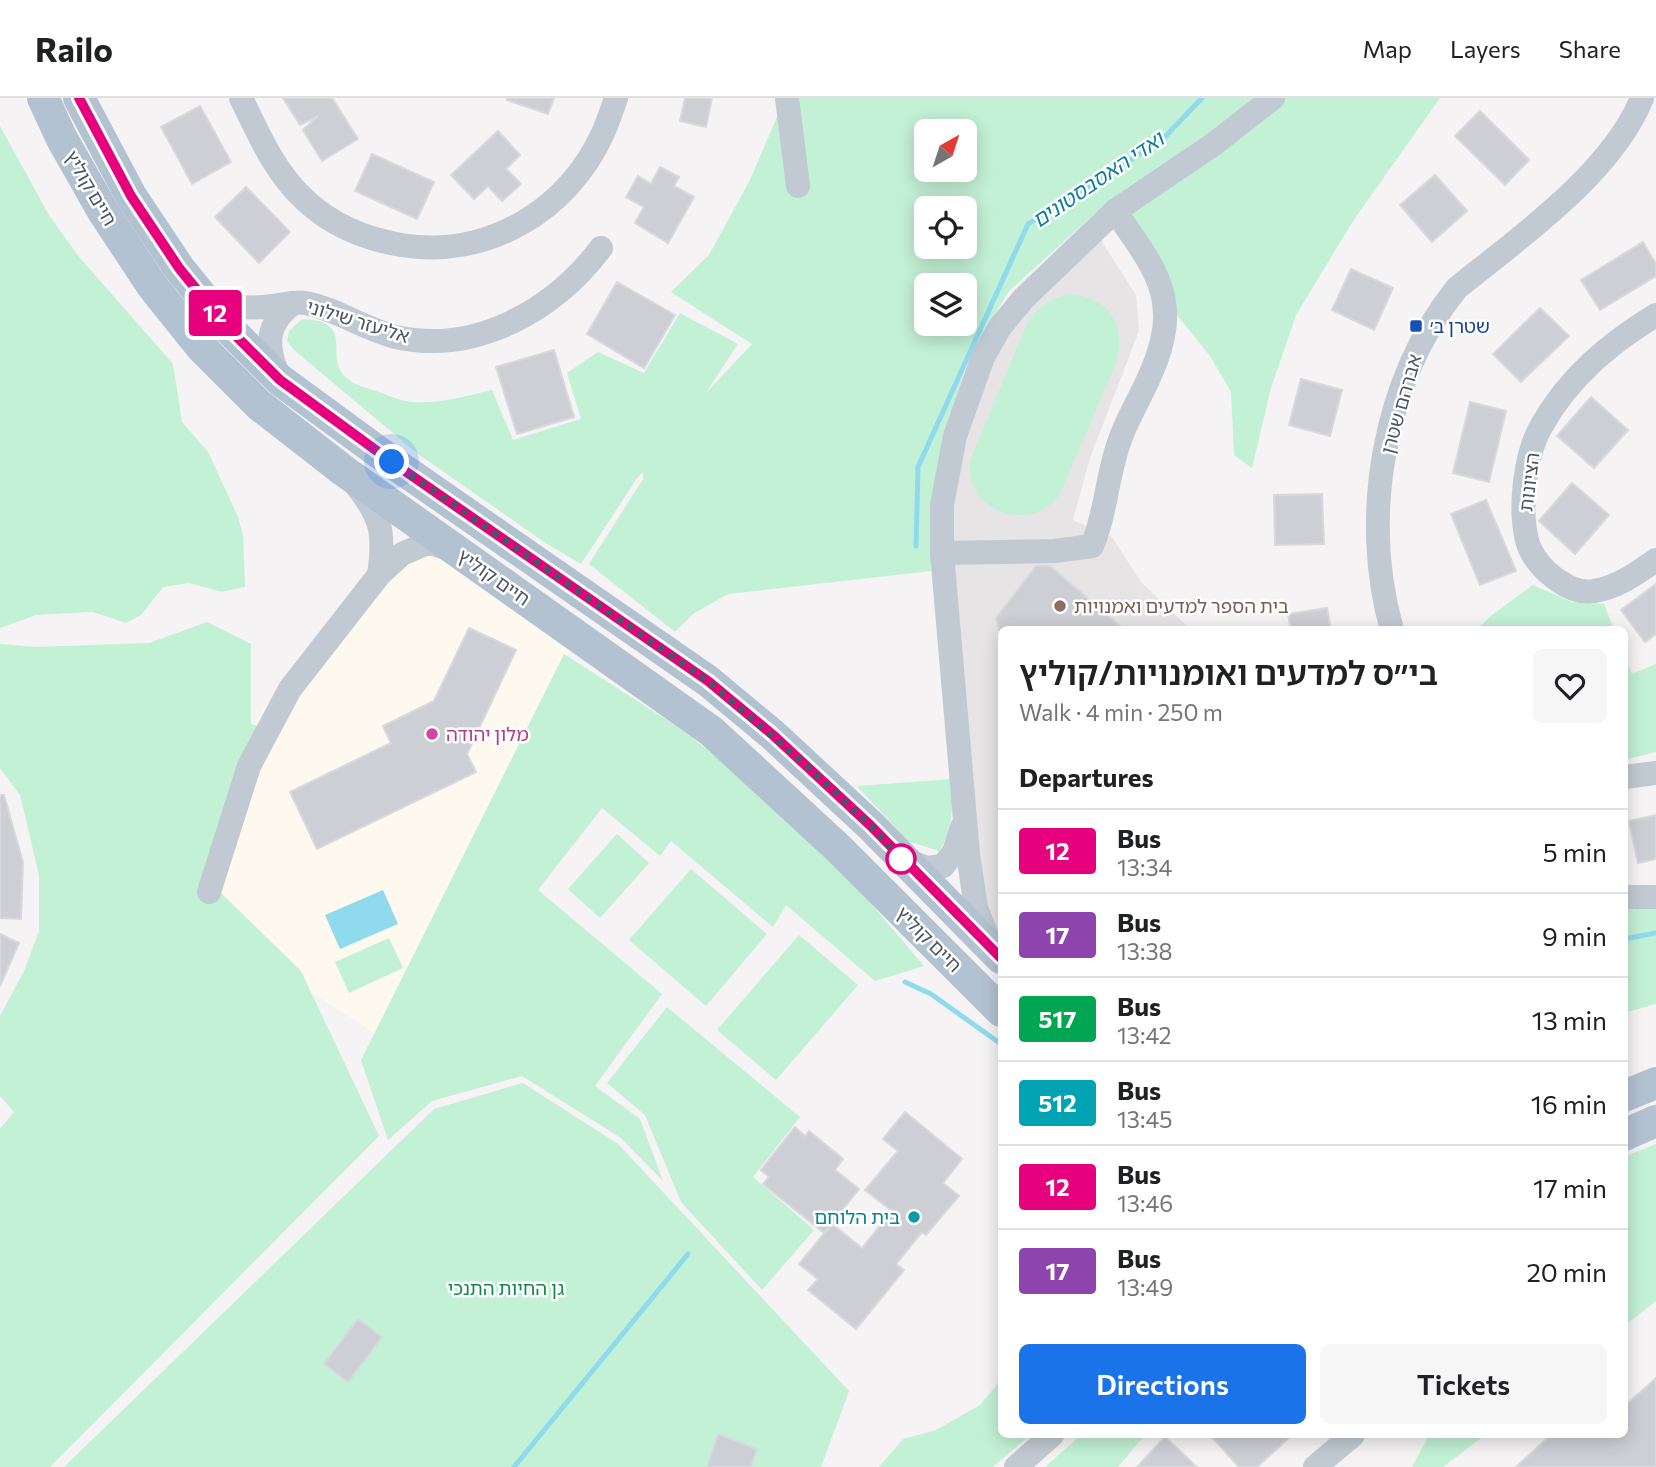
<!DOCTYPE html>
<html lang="en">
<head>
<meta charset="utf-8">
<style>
  body { margin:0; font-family:Commissioner,"Noto Sans Hebrew",sans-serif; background:#f6f6f6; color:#202124; height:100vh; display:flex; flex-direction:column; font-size:26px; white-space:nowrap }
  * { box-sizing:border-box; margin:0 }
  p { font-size:23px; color:#757577 }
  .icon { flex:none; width:38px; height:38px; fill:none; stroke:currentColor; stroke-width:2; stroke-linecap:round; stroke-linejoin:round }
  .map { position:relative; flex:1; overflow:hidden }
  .panel { position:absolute; left:998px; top:528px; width:630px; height:812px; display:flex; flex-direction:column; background:#fff; border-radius:10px; box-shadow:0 4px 18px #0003 }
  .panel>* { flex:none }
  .badge { padding:0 14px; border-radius:5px; font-size:24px; line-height:46px }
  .needle { width:46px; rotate:39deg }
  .controls { position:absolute; left:914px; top:21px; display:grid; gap:14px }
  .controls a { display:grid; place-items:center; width:63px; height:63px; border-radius:10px; background:#fff; box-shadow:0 4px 18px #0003; font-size:35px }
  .you { position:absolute; width:35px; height:35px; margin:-18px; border:5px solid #fff; border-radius:50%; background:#1a73e8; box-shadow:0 0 0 10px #1a73e833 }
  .map>.badge { position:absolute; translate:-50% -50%; box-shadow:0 0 0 4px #fff }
  h2 { padding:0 21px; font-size:26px; line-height:63px }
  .round { display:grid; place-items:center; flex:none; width:74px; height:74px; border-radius:10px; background:#f6f6f6 }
  .headline { display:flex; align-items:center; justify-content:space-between; height:119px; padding:0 21px }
  h1 { font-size:33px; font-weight:600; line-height:52px }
  .cta { display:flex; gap:14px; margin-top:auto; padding:14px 21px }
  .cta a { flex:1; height:80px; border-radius:10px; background:#1a73e8; color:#fff; font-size:28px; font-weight:600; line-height:80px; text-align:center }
  .cta a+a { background:#f6f6f6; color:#202124 }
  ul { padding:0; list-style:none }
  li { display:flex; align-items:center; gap:21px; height:84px; padding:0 21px; border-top:2px solid #e0e0e0 }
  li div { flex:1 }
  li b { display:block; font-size:26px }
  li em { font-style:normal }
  li .badge { min-width:77px; font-weight:700; text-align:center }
  header { display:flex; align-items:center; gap:42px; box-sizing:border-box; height:98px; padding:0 35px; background:#fff; border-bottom:2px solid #e0e0e0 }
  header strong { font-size:33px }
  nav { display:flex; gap:38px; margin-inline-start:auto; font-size:24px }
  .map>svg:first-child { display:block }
  .commercial { fill:#fdf9ef }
  .education { fill:#e6e4e5 }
  .green { fill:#c3f1d5; fill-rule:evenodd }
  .water { fill:#90daee }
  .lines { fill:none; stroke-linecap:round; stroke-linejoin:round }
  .stream { stroke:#90daee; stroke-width:5 }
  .building { fill:#cdcfd5; stroke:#d7d9de; stroke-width:2 }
  .minor { stroke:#c1cad2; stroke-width:24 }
  .major { stroke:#b3c2d1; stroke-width:32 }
  .line-casing { stroke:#fff; stroke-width:16 }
  .line { stroke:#e6007e; stroke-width:10 }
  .walk { stroke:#4a5661; stroke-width:7; stroke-dasharray:0 12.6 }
  .transit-dot { fill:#1a4fb4; stroke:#fff; stroke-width:2.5 }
  .education-dot { fill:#8d6e63; stroke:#fff; stroke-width:2.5 }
  .hotel-dot { fill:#d1479c; stroke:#fff; stroke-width:2.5 }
  .stop-dot { fill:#fff; stroke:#e6007e; stroke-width:3.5 }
  .culture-dot { fill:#0f9aa8; stroke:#fff; stroke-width:2.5 }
  .labels { text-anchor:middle; stroke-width:5; stroke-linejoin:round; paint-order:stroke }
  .street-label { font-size:19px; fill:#4a5661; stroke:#fff }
  .transit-label { font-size:19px; fill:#164399; stroke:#fff; text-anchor:start }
  .education-label { font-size:19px; fill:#785e54; stroke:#fff; text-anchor:start }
  .hotel-label { font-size:19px; fill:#b23c85; stroke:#fff; text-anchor:start }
  .culture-label { font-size:19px; fill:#0d838f; stroke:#fff; text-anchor:end }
  .park-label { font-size:19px; fill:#17864f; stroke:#fff }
  .water-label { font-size:21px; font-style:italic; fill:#0c7c9b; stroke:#fff }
</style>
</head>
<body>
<header>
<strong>Railo</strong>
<nav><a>Map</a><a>Layers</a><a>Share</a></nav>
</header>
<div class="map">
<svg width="1656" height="1369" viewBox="0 0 1656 1369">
  <rect width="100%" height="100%" fill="#f5f3f3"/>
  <polygon class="commercial" points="425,446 577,537 382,940 185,812 263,609 290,591 379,477"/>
  <polygon class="education" points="1097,136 1136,197 1139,233 1090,360 1073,422 1112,439 1141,484 1191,532 1001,532 1001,844 978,792 947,438 959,338 987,265 1022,209"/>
  <g class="green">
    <path d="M785 0H1440L1353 123 1296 217 1271 290 1252 370 1234 357 1231 294 1210 258 1169 207 1100 111 1009 193 967 262 941 356 931 473 728 496 693 516 675 534 589 466 643 381V374L637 380 581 466 547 446 418 356 294 252 287 243 289 233 302 221C355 223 326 256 343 276 352 287 364 289 376 293 388 297 401 303 412 304 439 306 466 298 492 292L513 342 581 321 567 275 598 254 644 275 680 215 738 246 705 296 752 246 671 194 709 157 750 82ZM926 33H964V72H926ZM926 110H964V149H926ZM926 187H964V226H926Z"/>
    <polygon points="0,28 50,119 80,160 173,266 182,324 208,354 238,419 243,437 245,489 222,494 189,485 163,489 141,517 126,525 93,514 36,517 0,530"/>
    <path d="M1069 196C1109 200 1126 224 1117 263L1063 389C1061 393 1058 399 1054 403 1024 434 967 411 970 366 971 361 973 355 975 350L1028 224C1040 208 1049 201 1069 196Z"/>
    <polygon points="1533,487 1572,504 1604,506 1614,532 1476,532 1492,517"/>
    <polygon points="207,524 251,546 251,626 257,628 217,791 301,873 379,1038 50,1369 0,1369 0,1031 14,1014 0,998 0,918 24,873 39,833 39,777 20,697 0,670 0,546 36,549 149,545"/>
    <polygon points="564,556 684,633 721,663 834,762 924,868 875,883 786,807 773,829 671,743 660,758 602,710 538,792 662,896 595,988 640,1021 663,1083 621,1040 522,978 432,1003 388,1042 361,962"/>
    <polygon points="1624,557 1632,576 1656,566 1656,654 1624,662"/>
    <path d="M953 681C952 708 954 730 939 753L908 743 857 688Z"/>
    <polygon points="617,736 649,765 600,820 568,791"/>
    <polygon points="691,771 767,836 706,908 629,842"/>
    <polygon points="1656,809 1656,906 1624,915 1624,810"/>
    <polygon points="799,837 858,887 776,982 717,932"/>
    <polygon points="389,840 403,870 349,895 335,864"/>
    <polygon points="667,909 800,1019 753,1079 814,1132 762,1192 681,1104 645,1017 607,985"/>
    <polygon points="523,985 618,1046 849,1293 821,1369 64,1369 434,1011"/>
    <polygon points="1656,1046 1656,1203 1624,1228 1624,1059"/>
    <polygon points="1001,1282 1001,1337 1030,1337 993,1369 879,1369 903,1341 936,1332 980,1307"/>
    <polygon points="1081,1337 1145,1337 1118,1369 1045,1369"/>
    <polygon points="1429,1337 1485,1337 1443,1369 1412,1369"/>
  </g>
  <polygon class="water" points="383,792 398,826 340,851 325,817"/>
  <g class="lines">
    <g class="stream">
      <polyline points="916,448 918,369 1028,126 1161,43 1202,0"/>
      <polyline points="1624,841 1656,835"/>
      <polyline points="905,884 931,896 1001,946"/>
      <polyline points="514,1369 688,1156"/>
    </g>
  </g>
  <g class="building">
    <polygon points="283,0 332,0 358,41 322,63 303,32 318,18 300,27"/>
    <polygon points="507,0 554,0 548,16 507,2"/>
    <polygon points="685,0 712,0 706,29 680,23"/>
    <polygon points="200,8 231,64 192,86 161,29"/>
    <polygon points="1480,13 1529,62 1505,87 1455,38"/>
    <polygon points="498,33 520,57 506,71 521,86 502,103 488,88 474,101 451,77"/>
    <polygon points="372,56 434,84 417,121 355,93"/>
    <polygon points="660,69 679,79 674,88 694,99 668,145 635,125 644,109 626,99 638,78 651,86"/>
    <polygon points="1435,77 1467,113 1432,144 1400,107"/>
    <polygon points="246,89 290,134 259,165 215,119"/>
    <polygon points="1643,144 1656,166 1656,178 1600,212 1581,182"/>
    <polygon points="1351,171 1393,190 1374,232 1332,212"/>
    <polygon points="617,184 675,217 644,270 587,236"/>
    <polygon points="1540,210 1569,238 1521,284 1493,256"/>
    <polygon points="554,252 574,319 517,336 496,269"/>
    <polygon points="1301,281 1342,292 1330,338 1289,327"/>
    <polygon points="1591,299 1628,332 1594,370 1557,338"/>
    <polygon points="1470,304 1506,313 1489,384 1453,375"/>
    <polygon points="1572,385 1609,417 1575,456 1539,423"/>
    <polygon points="1322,396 1324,446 1275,447 1274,397"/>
    <polygon points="1486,402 1516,473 1480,487 1451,416"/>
    <polygon points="1036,468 1050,468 1125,532 999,532 996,520"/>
    <polygon points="1656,486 1656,536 1645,544 1621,512"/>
    <polygon points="1327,510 1331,532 1291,532 1288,516"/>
    <polygon points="469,530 516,552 467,656 476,674 317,751 290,694 391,645 383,628 434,603"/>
    <polygon points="0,697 4,697 23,764 21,821 0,820"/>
    <polygon points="1656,717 1656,761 1638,765 1629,723"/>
    <polygon points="0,836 19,845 0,888"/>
    <polygon points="905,1014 962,1061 943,1085 959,1098 926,1137 922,1134 896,1166 904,1172 856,1231 808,1192 818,1181 799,1166 832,1126 862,1150 892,1113 865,1092 898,1053 883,1041"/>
    <polygon points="795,1029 805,1038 809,1033 843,1061 835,1072 859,1091 824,1135 763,1086 769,1079 761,1072"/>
    <polygon points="358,1221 382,1239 348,1284 324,1266"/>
    <polygon points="1656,1280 1656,1369 1516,1369 1551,1337 1624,1337 1624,1309"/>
    <polygon points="718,1336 757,1351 751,1369 707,1369"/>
    <polygon points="1210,1337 1292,1337 1257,1369 1239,1369"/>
    <polygon points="1165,1339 1197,1369 1137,1369"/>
  </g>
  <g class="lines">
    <g class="minor">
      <path d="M241 0C259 37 275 75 306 103 332 127 366 141 401 147 486 161 567 114 603 35 608 24 612 12 616 0"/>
      <polyline points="787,0 798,88"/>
      <path d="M201 196C228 209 243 212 273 208 283 207 295 203 305 205 337 211 364 231 396 239 476 257 554 212 601 150"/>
      <path d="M1656 217C1610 245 1569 279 1542 327 1525 355 1519 410 1527 442 1531 459 1545 474 1559 483 1570 491 1581 495 1594 493 1617 490 1637 475 1656 462"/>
      <path d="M280 281C266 250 264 226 294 205"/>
      <path d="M356 387C382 420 385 436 379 477"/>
      <path d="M942 455 1055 453 1092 448C1107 413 1107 374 1121 339 1129 317 1142 297 1151 275 1183 202 1156 172 1115 113"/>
      <path d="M1392 532C1360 419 1383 282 1457 190 1519 140 1612 75 1642 0"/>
      <polyline points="1624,679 1656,675"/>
      <polyline points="903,761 927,770 943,768 954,754 962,729"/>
      <polyline points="209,794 249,668 290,591 379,477 402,456 425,446 434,446 452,452"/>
      <polyline points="1624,799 1656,799"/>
      <polyline points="989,843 976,810 968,756 942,455 942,407 955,338 983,259 1000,229 1024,200 1115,113 1214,46 1273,0"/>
      <polyline points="1016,1369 1052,1337"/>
      <polyline points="1315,1369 1353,1337"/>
    </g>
    <g class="major">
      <polyline points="43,0 62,41 104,115 153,189 202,250 259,307 344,373 711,633 838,750 1001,913"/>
      <polyline points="79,0 131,98 179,170 226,228 280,282 392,364 708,583 773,637 870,727 1001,860"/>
      <polyline points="1624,998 1656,985"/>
      <polyline points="1624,1037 1656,1023"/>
    </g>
  </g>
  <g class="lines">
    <g class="line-casing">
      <polyline id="line" points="79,0 131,98 179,170 226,228 280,282 392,364 708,583 773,637 870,727 1001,860"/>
    </g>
    <use href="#line" class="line"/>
    <polyline class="walk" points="392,364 708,583 807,668 870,727 901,761"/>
  </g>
  <rect class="transit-dot" x="1409" y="221" width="14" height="14" rx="3.5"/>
  <circle class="education-dot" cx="1060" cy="508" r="7"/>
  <circle class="hotel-dot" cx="432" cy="636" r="7"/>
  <circle class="stop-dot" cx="901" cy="761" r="14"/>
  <circle class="culture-dot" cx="914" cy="1119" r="7"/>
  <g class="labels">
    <g class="street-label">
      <text transform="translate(91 90) rotate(60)" y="7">חיים קוליץ</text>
      <text transform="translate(358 223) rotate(17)" y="7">אליעזר שילוני</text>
      <text transform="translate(1401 306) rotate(-74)" y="7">אברהם שטרן</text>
      <text transform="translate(1529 384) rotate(-83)" y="7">הציונות</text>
      <text transform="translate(494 479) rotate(35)" y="7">חיים קוליץ</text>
      <text transform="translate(929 841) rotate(45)" y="7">חיים קוליץ</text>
    </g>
    <g class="transit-label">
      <text x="1430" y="235">שטרן ב׳</text>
    </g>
    <g class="education-label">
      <text x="1074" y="515">בית הספר למדעים ואמנויות</text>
    </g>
    <g class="hotel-label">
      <text x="446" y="643">מלון יהודה</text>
    </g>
    <g class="culture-label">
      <text x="900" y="1126">בית הלוחם</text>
    </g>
    <g class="park-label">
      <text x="506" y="1197">גן החיות התנכי</text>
    </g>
    <g class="water-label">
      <text transform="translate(1098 82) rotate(-34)" y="7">ואדי האסבסטונים</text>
    </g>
  </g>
</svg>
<div class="controls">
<a><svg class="needle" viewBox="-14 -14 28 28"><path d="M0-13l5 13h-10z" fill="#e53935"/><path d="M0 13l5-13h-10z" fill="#757577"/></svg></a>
<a><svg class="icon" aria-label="locate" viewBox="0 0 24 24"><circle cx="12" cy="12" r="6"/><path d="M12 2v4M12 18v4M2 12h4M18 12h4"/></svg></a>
<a><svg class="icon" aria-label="layers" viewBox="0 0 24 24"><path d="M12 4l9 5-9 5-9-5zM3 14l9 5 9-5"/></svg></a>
</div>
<div class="you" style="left:392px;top:364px"></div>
<b class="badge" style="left:215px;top:215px;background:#e6007e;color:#fff">12</b>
<section class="panel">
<div class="headline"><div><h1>בי״ס למדעים ואומנויות/קוליץ</h1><p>Walk · 4 min · 250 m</p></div><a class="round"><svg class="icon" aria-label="heart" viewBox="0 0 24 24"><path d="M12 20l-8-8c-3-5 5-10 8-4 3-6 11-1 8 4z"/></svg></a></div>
<h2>Departures</h2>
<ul>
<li><span class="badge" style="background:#e6007e;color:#fff">12</span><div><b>Bus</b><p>13:34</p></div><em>5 min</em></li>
<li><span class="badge" style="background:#8e44ad;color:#fff">17</span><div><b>Bus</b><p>13:38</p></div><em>9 min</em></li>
<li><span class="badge" style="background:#00a651;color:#fff">517</span><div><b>Bus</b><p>13:42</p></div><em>13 min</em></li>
<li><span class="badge" style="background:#00a3b4;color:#fff">512</span><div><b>Bus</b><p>13:45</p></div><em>16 min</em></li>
<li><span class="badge" style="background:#e6007e;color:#fff">12</span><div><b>Bus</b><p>13:46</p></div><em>17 min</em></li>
<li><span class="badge" style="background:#8e44ad;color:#fff">17</span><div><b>Bus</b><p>13:49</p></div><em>20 min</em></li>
</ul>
<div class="cta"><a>Directions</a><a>Tickets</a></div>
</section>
</div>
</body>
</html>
